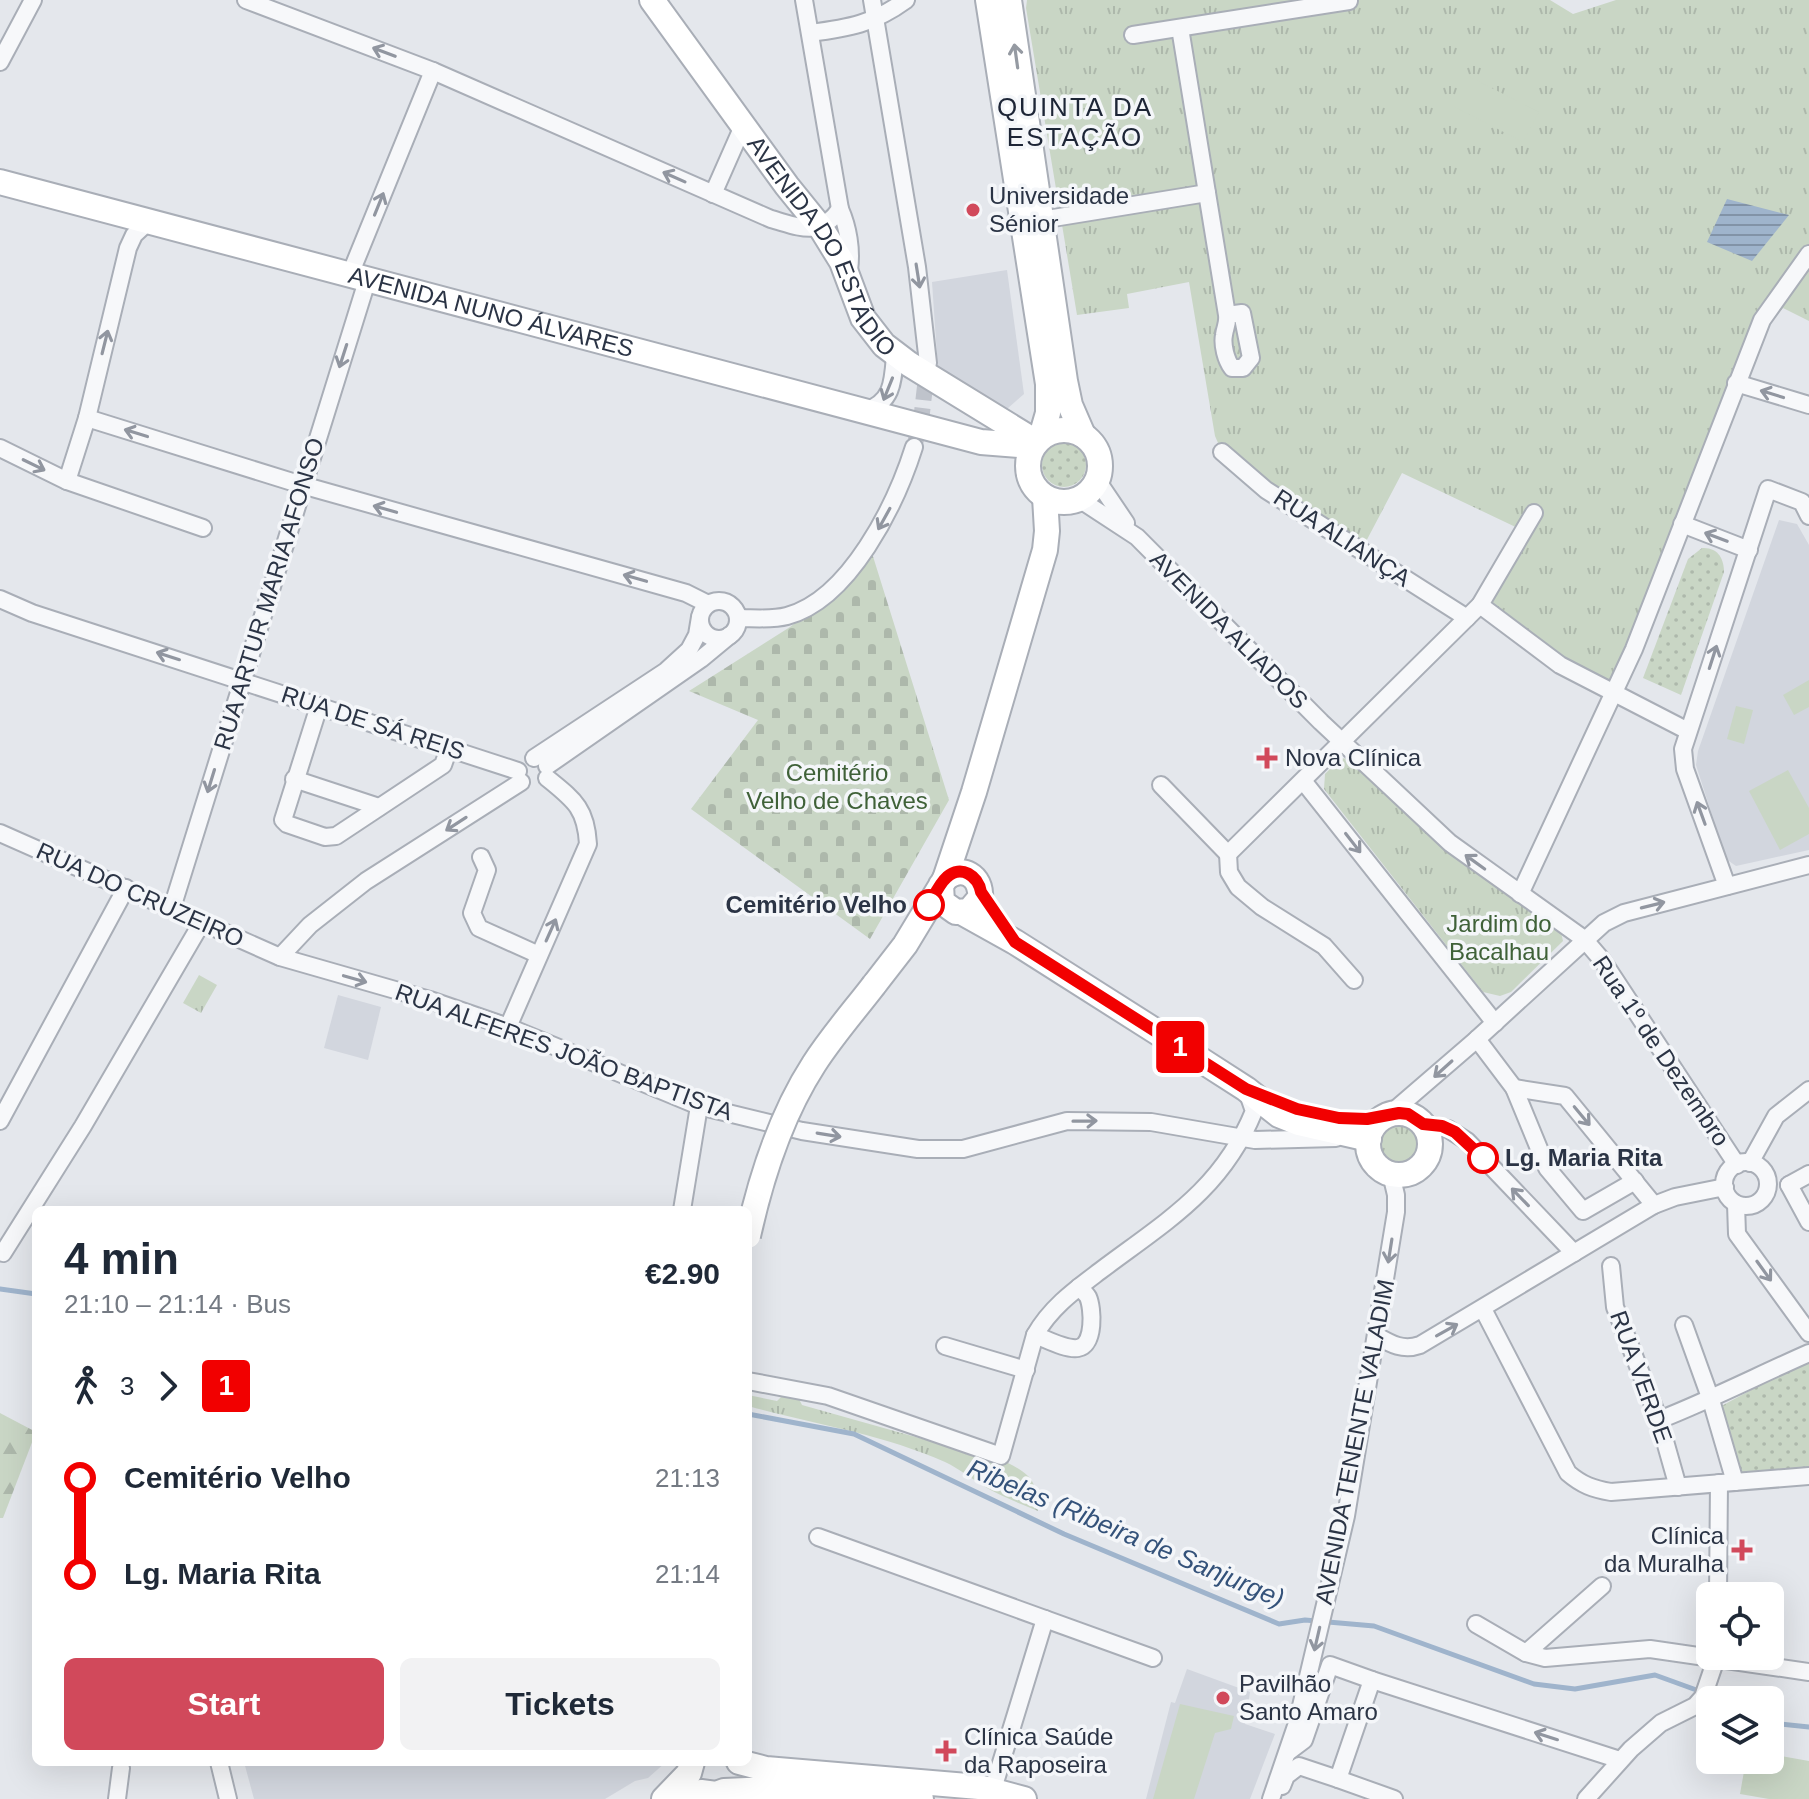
<!DOCTYPE html>
<html lang="en">
<head>
<meta charset="utf-8">
<style>
  body { margin:0; font-family:Helvetica,sans-serif; background:#f2f2f3; color:#1f2937; height:100vh; display:flex; flex-direction:column; font-size:30px; white-space:nowrap }
  * { box-sizing:border-box; margin:0 }
  p { font-size:26px; color:#747a83 }
  .icon { flex:none; width:44px; height:44px; fill:none; stroke:currentColor; stroke-width:2; stroke-linecap:round; stroke-linejoin:round }
  .map { position:relative; flex:1; overflow:hidden }
  .side { position:absolute; left:32px; top:1206px; width:720px; height:560px; display:flex; flex-direction:column; background:#fff; border-radius:12px; box-shadow:0 8px 32px #0002 }
  .side>* { flex:none }
  .badge { padding:0 16px; border-radius:6px; font-size:28px; line-height:52px }
  .controls { position:absolute; left:1696px; top:1582px; display:grid; gap:16px }
  .controls a { display:grid; place-items:center; width:88px; height:88px; border-radius:12px; background:#fff; box-shadow:0 8px 32px #0002; font-size:40px }
  .map>.badge { position:absolute; translate:-50% -50%; box-shadow:0 0 0 4px #fff }
  .legs { display:flex; align-items:center; gap:12px; height:88px; padding:0 32px; font-size:26px }
  .legs p { margin-inline-start:auto }
  .head { display:flex; align-items:center; justify-content:space-between; height:136px; padding:0 32px }
  h1 { font-size:44px; font-weight:700; line-height:60px }
  .primary-button { display:flex; gap:16px; margin-top:auto; padding:16px 32px }
  .primary-button a { flex:1; height:92px; border-radius:12px; background:#d1495b; color:#fff; font-size:32px; font-weight:700; line-height:92px; text-align:center }
  .primary-button a+a { background:#f2f2f3; color:#1f2937 }
  ul { padding:0 32px; list-style:none }
  li { display:flex; align-items:center; gap:28px; height:96px; font-size:30px }
  li i { display:grid; place-items:center; width:12px; height:100%; margin:0 10px; background:currentColor }
  li i::after { content:''; width:20px; height:20px; margin:-10px; border:6px solid; border-radius:50%; background:#fff }
  li p { margin-inline-start:auto }
  li:first-child i { background:linear-gradient(#0000 50%,currentColor 0) }
  li:last-child i { background:linear-gradient(currentColor 50%,#0000 0) }
  .map>svg:first-child { display:block }
  .built { fill:#d2d6de }
  .grass { fill:url(#grass-tufts) }
  .forest { fill:url(#forest-firs) }
  .cemetery { fill:url(#cemetery-stones) }
  .garden { fill:url(#garden-dots) }
  .pitch { fill:#c9d6c5 }
  .water { fill:url(#water-rules) }
  .lines { fill:none; stroke-linecap:round; stroke-linejoin:round }
  .stream { stroke:#9fb4cc; stroke-width:5 }
  .street-tunnel { stroke:#bfc3cb; stroke-width:16; stroke-dasharray:16 8; stroke-linecap:butt }
  .street-casing { stroke:#a9aeb7; stroke-width:20 }
  .secondary-casing { stroke:#a9aeb7; stroke-width:28 }
  .street { stroke:#f7f8fa; stroke-width:16 }
  .secondary { stroke:#fff; stroke-width:24 }
  .secondary-bridge-casing { stroke:#a9aeb7; stroke-width:28; stroke-linecap:butt }
  .secondary-bridge { stroke:#fff; stroke-width:24 }
  .oneway { stroke:#9196a0 }
  .oneway2 { stroke:#959aa2 }
  .line-1-casing { stroke:#fff; stroke-width:18 }
  .line-1 { stroke:#f20000; stroke-width:12 }
  .poi-dot { fill:#d1495b; stroke:#f4f6f9; stroke-width:3 }
  .stop-1-dot { fill:#fff; stroke:#f20000; stroke-width:4 }
  .labels { text-anchor:middle; stroke-width:7; stroke-linejoin:round; paint-order:stroke }
  .poi-label { font-size:24px; fill:#2b3445; stroke:#f4f6f9; text-anchor:start }
  .street-label { font-size:24px; fill:#2b3445; stroke:#f4f6f9 }
  .park-label { font-size:24px; fill:#3f6138; stroke:#f4f6f9 }
  .stop-label { font-size:24px; font-weight:bold; fill:#2b3445; stroke:#f4f6f9; text-anchor:end }
  .neighbourhood-label { font-size:26px; letter-spacing:2px; fill:#1d2536; stroke:#f4f6f9 }
  .water-label { font-size:26px; font-style:italic; fill:#34527a; stroke:#f4f6f9 }
</style>
</head>
<body>
<div class="map">
<svg width="1809" height="1799" viewBox="0 0 1809 1799">
  <defs>
    <pattern id="grass-tufts" width="24" height="20" patternUnits="userSpaceOnUse" patternTransform="scale(2)"><rect width="24" height="20" fill="#c9d6c5"/><path d="M3 7l-1-3M5 7V3M7 7l1-3M15 17l-1-3M17 17v-4M19 17l1-3" fill="none" stroke="#adb8ab"/></pattern>
    <pattern id="forest-firs" width="22" height="20" patternUnits="userSpaceOnUse" patternTransform="scale(2)"><rect width="22" height="20" fill="#c9d6c5"/><path d="M5 1l3.5 6h-7zM16 11l3.5 6h-7z" fill="#adb8ab"/></pattern>
    <pattern id="cemetery-stones" width="16" height="16" patternUnits="userSpaceOnUse" patternTransform="scale(2)"><rect width="16" height="16" fill="#c9d6c5"/><path d="M2 7V4a2 2 0 0 1 4 0v3zM10 15v-3a2 2 0 0 1 4 0v3z" fill="#adb8ab"/></pattern>
    <pattern id="garden-dots" width="8" height="8" patternUnits="userSpaceOnUse" patternTransform="scale(2)"><rect width="8" height="8" fill="#c9d6c5"/><path d="M2 2h.1M6 6h.1" fill="none" stroke="#adb8ab" stroke-width="1.8" stroke-linecap="round"/></pattern>
    <pattern id="water-rules" width="6" height="5" patternUnits="userSpaceOnUse" patternTransform="scale(2)"><rect width="6" height="5" fill="#9fb4cc"/><path d="M0 2.5h6" fill="none" stroke="#8293a7"/></pattern>
  </defs>
  <rect width="100%" height="100%" fill="#e4e7ec"/>
  <g class="built">
    <polygon points="1007,270 1024,394 1007,409 938,370 932,282"/>
    <polygon points="1779,520 1797,524 1809,545 1809,850 1736,866 1726,859 1696,765 1698,751"/>
    <polygon points="338,995 381,1007 368,1060 324,1048"/>
    <polygon points="1187,1669 1250,1692 1245,1724 1275,1734 1250,1799 1146,1799 1171,1702 1175,1703"/>
    <polygon points="244,1762 666,1762 648,1778 635,1781 605,1799 254,1799"/>
  </g>
  <g class="grass">
    <polygon points="1027,0 1550,0 1573,14 1616,0 1809,0 1809,321 1783,308 1744,354 1612,693 1487,610 1524,531 1402,473 1361,551 1222,452 1215,436 1189,282 1127,294 1129,308 1077,315 1026,8"/>
    <polygon points="1341,758 1354,760 1559,924 1563,941 1511,992 1500,996 1483,992 1324,789 1325,774"/>
    <polygon points="199,975 217,985 201,1013 183,1003"/>
    <circle cx="1399" cy="1143" r="19"/>
    <path d="M784 1394 798 1397 802 1405 1008 1463C1034 1476 1037 1484 1038 1511 1021 1504 1003 1497 987 1488 973 1480 960 1469 945 1462 882 1434 814 1424 748 1406V1395L777 1401Z"/>
  </g>
  <polygon class="forest" points="0,1413 36,1432 3,1518 0,1518"/>
  <polygon class="cemetery" points="871,550 949,800 870,939 691,809 758,720 689,691 790,627 840,588"/>
  <g class="garden">
    <circle cx="1064" cy="465" r="22"/>
    <path d="M1702 548C1718 547 1724 559 1724 572L1681 695 1643 678 1688 559Z"/>
    <polygon points="1809,1359 1809,1467 1733,1476 1714,1410"/>
  </g>
  <g class="pitch">
    <polygon points="1468,76 1539,112 1523,142 1453,106"/>
    <polygon points="1809,680 1809,707 1794,715 1783,695"/>
    <polygon points="1736,706 1753,710 1744,744 1727,739"/>
    <polygon points="1788,770 1809,808 1809,834 1780,850 1749,791"/>
    <polygon points="1180,1704 1234,1716 1231,1729 1215,1733 1194,1799 1153,1799"/>
    <polygon points="1770,1754 1809,1761 1809,1799 1769,1799 1740,1794 1746,1760 1770,1760"/>
  </g>
  <polygon class="water" points="1727,199 1789,215 1752,261 1707,242"/>
  <g class="lines">
    <g class="stream">
      <polyline points="0,1289 36,1294"/>
      <polyline points="748,1414 854,1434 1064,1534 1279,1624 1305,1620 1374,1626 1534,1684 1575,1689 1655,1675 1724,1700"/>
      <polyline points="1770,1723 1809,1727"/>
    </g>
    <polyline class="street-tunnel" points="914,447 921,421 927,369"/>
    <g class="street-casing">
      <g id="street">
        <path d="M246 0 433 71 771 219C800 227 820 238 840 209"/>
        <path d="M804 0 840 209C848 227 852 250 849 270"/>
        <polyline points="872,0 917,267 928,363"/>
        <path d="M1180 28 1227 315C1228 324 1225 327 1224 335 1222 345 1226 360 1232 368H1243L1251 358 1242 313 1227 315"/>
        <path d="M810 33C849 28 873 24 906 0"/>
        <polyline points="1133,35 1349,1"/>
        <polyline points="0,62 33,0"/>
        <polyline points="713,194 743,126"/>
        <polyline points="1041,220 1207,193"/>
        <polyline points="349,277 433,71"/>
        <polyline points="1736,383 1809,405"/>
        <path d="M865 411C893 402 893 381 895 355"/>
        <polyline points="87,418 302,485 686,593 708,604"/>
        <polyline points="0,448 67,481 203,528"/>
        <polyline points="1222,452 1266,490 1467,618"/>
        <polyline points="1097,480 1126,523"/>
        <polyline points="67,481 87,418 128,248 134,235 148,222"/>
        <polyline points="1079,499 1137,537 1321,722 1450,843 1584,939 1602,960 1737,1165"/>
        <polyline points="1682,524 1749,550"/>
        <polyline points="0,599 32,613 518,771"/>
        <circle cx="719" cy="620" r="19"/>
        <polyline points="1480,605 1560,665 1688,731"/>
        <path d="M738 618C754 618 772 620 787 616 850 599 896 504 914 447"/>
        <polyline points="319,706 283,820 287,824 325,837 336,836 443,765 449,748"/>
        <polyline points="534,758 666,671 689,650 697,635 700,617"/>
        <polyline points="547,766 701,659 730,635"/>
        <polyline points="294,779 379,807"/>
        <polyline points="1304,782 1495,1023"/>
        <polyline points="1161,785 1228,854"/>
        <polyline points="0,833 280,957 430,1000 508,1027 699,1106 802,1131 918,1149 963,1149 1067,1121 1151,1122 1255,1140 1336,1138"/>
        <polyline points="1228,854 1480,605 1534,513"/>
        <polyline points="1228,854 1229,872 1238,887 1262,907 1324,946 1354,980"/>
        <polyline points="481,857 487,870 472,913 479,928 539,955"/>
        <polyline points="1727,886 1685,769 1683,749 1768,489 1802,502 1809,516"/>
        <polyline points="1520,894 1634,649 1762,320 1809,254"/>
        <polyline points="172,908 367,281"/>
        <polyline points="280,957 310,925 366,881 521,782"/>
        <path d="M508 1027 588 844C586 808 574 800 547 778"/>
        <polyline points="1477,1039 1514,1088 1547,1168 1583,1211 1635,1181"/>
        <polyline points="1514,1088 1565,1096 1654,1205"/>
        <polyline points="1390,1114 1477,1039 1604,923 1624,913 1809,865"/>
        <polyline points="0,1121 126,888"/>
        <polyline points="1423,1124 1448,1129 1467,1141 1574,1253"/>
        <circle cx="1746" cy="1184" r="22"/>
        <polyline points="1750,1163 1776,1116 1809,1090"/>
        <polyline points="1789,1185 1809,1222"/>
        <polyline points="1789,1185 1809,1174"/>
        <polyline points="1736,1204 1737,1234 1809,1333"/>
        <polyline points="682,1210 699,1106"/>
        <polyline points="0,1252 3,1253 83,1126 201,924"/>
        <polyline points="1611,1266 1615,1307 1659,1420 1678,1487"/>
        <path d="M1483 1309 1568 1473C1582 1485 1593 1489 1611 1492L1809 1476"/>
        <polyline points="1684,1325 1711,1400 1735,1482"/>
        <path d="M1035 1335C1046 1339 1066 1350 1078 1348 1095 1345 1093 1308 1088 1297 1087 1295 1080 1288 1079 1287"/>
        <path d="M1377 1336C1391 1344 1403 1351 1420 1345L1654 1205 1675 1197 1725 1187"/>
        <polyline points="945,1346 1026,1370"/>
        <path d="M748 1381 828 1396 1001 1456 1035 1335C1051 1307 1075 1290 1100 1271 1165 1222 1222 1190 1254 1111L1247 1091"/>
        <path d="M1659 1420C1710 1400 1759 1375 1809 1353"/>
        <polyline points="818,1537 1153,1658"/>
        <polyline points="1718,1596 1719,1483"/>
        <polyline points="1476,1624 1526,1653 1545,1658 1650,1649 1809,1672"/>
        <polyline points="1526,1653 1602,1586"/>
        <polyline points="1372,1680 1620,1760"/>
        <polyline points="219,1762 228,1799"/>
        <polyline points="1338,1779 1394,1799"/>
        <polyline points="1282,1786 1286,1776 1299,1766 1338,1779 1372,1680 1330,1665 1304,1740 1288,1752"/>
        <polyline points="993,1789 1045,1619"/>
        <polyline points="117,1799 121,1768"/>
        <polyline points="1271,1799 1297,1723 1346,1516 1396,1212 1396,1195 1391,1174"/>
        <polyline points="1586,1799 1631,1749 1661,1723 1695,1706 1703,1697 1717,1656"/>
      </g>
    </g>
    <g class="secondary-casing">
      <g id="secondary">
        <path id="s1" d="M652 0 787 186 821 228 842 262 863 318 884 345 909 364 1036 442"/>
        <polyline points="988,0 1048,384 1048,413 1041,437"/>
        <polyline points="1009,0 1065,381 1070,405 1083,435"/>
        <path id="s2" d="M0 182 981 442 1033 446"/>
        <circle cx="1064" cy="466" r="36"/>
        <polyline points="945,879 974,792 1045,550 1047,531 1045,497"/>
        <polyline points="963,913 1015,942 1190,1053 1246,1089 1279,1115 1299,1123 1369,1139"/>
        <path d="M874 985 905 945 945 879C962 864 982 876 980 898L969 911 956 912 942 902 941 885"/>
        <circle cx="1399" cy="1144" r="31"/>
        <polyline points="739,1762 766,1769 979,1787 1024,1799"/>
        <polyline points="664,1799 689,1773 692,1762"/>
        <polyline points="673,1799 701,1792 716,1794 724,1791 790,1788 921,1799"/>
      </g>
    </g>
    <use href="#street" class="street"/>
    <use href="#secondary" class="secondary"/>
    <g class="secondary-bridge-casing">
      <path id="secondary-bridge" d="M748 1236C761 1177 781 1115 814 1064 832 1036 854 1011 874 985"/>
    </g>
    <use href="#secondary-bridge" class="secondary-bridge"/>
  </g>
  <defs><path id="oneway-shaft" d="M-6 0H5M1.5-3L5.5 0L1.5 3" fill="none" stroke-width="1.6" stroke-linecap="round" stroke-linejoin="round" transform="scale(2)"/></defs>
  <g class="oneway">
    <use href="#oneway-shaft" transform="translate(384 52) rotate(-159)"/>
    <use href="#oneway-shaft" transform="translate(674 177) rotate(-156)"/>
    <use href="#oneway-shaft" transform="translate(379 204) rotate(-68)"/>
    <use href="#oneway-shaft" transform="translate(918 276) rotate(81)"/>
    <use href="#oneway-shaft" transform="translate(105 342) rotate(-76)"/>
    <use href="#oneway-shaft" transform="translate(343 356) rotate(108)"/>
    <use href="#oneway-shaft" transform="translate(888 389) rotate(112)"/>
    <use href="#oneway-shaft" transform="translate(1772 394) rotate(-163)"/>
    <use href="#oneway-shaft" transform="translate(136 433) rotate(-163)"/>
    <use href="#oneway-shaft" transform="translate(34 465) rotate(26)"/>
    <use href="#oneway-shaft" transform="translate(385 509) rotate(-164)"/>
    <use href="#oneway-shaft" transform="translate(884 519) rotate(119)"/>
    <use href="#oneway-shaft" transform="translate(1716 537) rotate(-159)"/>
    <use href="#oneway-shaft" transform="translate(635 578) rotate(-164)"/>
    <use href="#oneway-shaft" transform="translate(168 656) rotate(-162)"/>
    <use href="#oneway-shaft" transform="translate(1713 657) rotate(-72)"/>
    <use href="#oneway-shaft" transform="translate(211 781) rotate(107)"/>
    <use href="#oneway-shaft" transform="translate(1701 813) rotate(-110)"/>
    <use href="#oneway-shaft" transform="translate(456 824) rotate(147)"/>
    <use href="#oneway-shaft" transform="translate(1353 843) rotate(52)"/>
    <use href="#oneway-shaft" transform="translate(1475 862) rotate(-144)"/>
    <use href="#oneway-shaft" transform="translate(1653 905) rotate(-14)"/>
    <use href="#oneway-shaft" transform="translate(551 930) rotate(-66)"/>
    <use href="#oneway-shaft" transform="translate(355 979) rotate(16)"/>
    <use href="#oneway-shaft" transform="translate(1443 1069) rotate(138)"/>
    <use href="#oneway-shaft" transform="translate(1582 1116) rotate(50)"/>
    <use href="#oneway-shaft" transform="translate(1085 1121) rotate(-1)"/>
    <use href="#oneway-shaft" transform="translate(829 1135) rotate(9)"/>
    <use href="#oneway-shaft" transform="translate(1520 1197) rotate(-134)"/>
    <use href="#oneway-shaft" transform="translate(1390 1251) rotate(99)"/>
    <use href="#oneway-shaft" transform="translate(1764 1271) rotate(54)"/>
    <use href="#oneway-shaft" transform="translate(1447 1330) rotate(-29)"/>
    <use href="#oneway-shaft" transform="translate(1317 1639) rotate(103)"/>
    <use href="#oneway-shaft" transform="translate(1546 1736) rotate(-162)"/>
  </g>
  <use class="oneway2" href="#oneway-shaft" transform="translate(1016 56) rotate(-98)"/>
  <g class="lines">
    <g class="line-1-casing">
      <path id="line-1" d="M929 905C934 896 939 884 947 877 961 864 978 876 981 892L1015 942 1246 1089 1297 1109 1339 1118 1367 1119 1399 1113 1408 1114 1423 1124 1442 1126 1455 1132 1483 1158"/>
    </g>
    <use href="#line-1" class="line-1"/>
  </g>
  <g class="poi-dot">
    <circle cx="973" cy="210" r="8"/>
    <path d="M1263 746h8v8h8v8h-8v8h-8v-8h-8v-8h8z"/>
    <path d="M1738 1538h8v8h8v8h-8v8h-8v-8h-8v-8h8z"/>
    <circle cx="1223" cy="1698" r="8"/>
    <path d="M942 1739h8v8h8v8h-8v8h-8v-8h-8v-8h8z"/>
  </g>
  <g class="stop-1-dot">
    <circle cx="929" cy="905" r="14"/>
    <circle cx="1483" cy="1158" r="14"/>
  </g>
  <g class="labels">
    <g class="poi-label">
      <text x="989" y="204">Universidade<tspan x="989" dy="28">Sénior</tspan></text>
      <text x="1285" y="766">Nova Clínica</text>
      <text x="1724" y="1544" text-anchor="end">Clínica<tspan x="1724" dy="28">da Muralha</tspan></text>
      <text x="1239" y="1692">Pavilhão<tspan x="1239" dy="28">Santo Amaro</tspan></text>
      <text x="964" y="1745">Clínica Saúde<tspan x="964" dy="28">da Raposeira</tspan></text>
    </g>
    <g class="street-label">
      <text dy="8" stroke="none"><textPath href="#s1" startOffset="300">AVENIDA DO ESTÁDIO</textPath></text>
      <text dy="8" stroke="none"><textPath href="#s2" startOffset="508">AVENIDA NUNO ÁLVARES</textPath></text>
      <text transform="translate(1342 538) rotate(33)" y="8">RUA ALIANÇA</text>
      <text transform="translate(269 594) rotate(-73)" y="8">RUA ARTUR MARIA AFONSO</text>
      <text transform="translate(1229 630) rotate(45)" y="8">AVENIDA ALIADOS</text>
      <text transform="translate(373 723) rotate(18)" y="8">RUA DE SÁ REIS</text>
      <text transform="translate(140 895) rotate(24)" y="8">RUA DO CRUZEIRO</text>
      <text transform="translate(1661 1051) rotate(56)" y="8">Rua 1º de Dezembro</text>
      <text transform="translate(564 1052) rotate(20)" y="8">RUA ALFERES JOÃO BAPTISTA</text>
      <text transform="translate(1641 1377) rotate(70)" y="8">RUA VERDE</text>
      <text transform="translate(1355 1442) rotate(-79)" y="8">AVENIDA TENENTE VALADIM</text>
    </g>
    <g class="park-label">
      <text x="837" y="781">Cemitério<tspan x="837" dy="28">Velho de Chaves</tspan></text>
      <text x="1499" y="932">Jardim do<tspan x="1499" dy="28">Bacalhau</tspan></text>
    </g>
    <g class="stop-label">
      <text x="907" y="913">Cemitério Velho</text>
      <text x="1505" y="1166" text-anchor="start">Lg. Maria Rita</text>
    </g>
    <g class="neighbourhood-label">
      <text x="1075" y="116">QUINTA DA<tspan x="1075" dy="30">ESTAÇÃO</tspan></text>
    </g>
    <g class="water-label">
      <text transform="translate(1126 1533) rotate(23)" y="9">Ribelas (Ribeira de Sanjurge)</text>
    </g>
  </g>
</svg>
<div class="controls">
<a><svg class="icon" aria-label="locate" viewBox="0 0 24 24"><circle cx="12" cy="12" r="6"/><path d="M12 2v4M12 18v4M2 12h4M18 12h4"/></svg></a>
<a><svg class="icon" aria-label="layers" viewBox="0 0 24 24"><path d="M12 4l9 5-9 5-9-5zM3 14l9 5 9-5"/></svg></a>
</div>
<b class="badge" style="left:1180px;top:1047px;background:#f20000;color:#fff">1</b>
<section class="side">
<div class="head"><div><h1>4 min</h1><p>21:10 – 21:14 · Bus</p></div><b>€2.90</b></div>
<div class="legs"><svg class="icon" aria-label="walk" viewBox="0 0 24 24"><circle cx="13" cy="4" r="2"/><path d="M13 8l-2 6 4 7M11 14l-3 7M7 12l3-4h3l4 4"/></svg>3<svg class="icon" aria-label="forward" viewBox="0 0 24 24"><path d="M9 5l7 7-7 7"/></svg><b class="badge" style="background:#f20000;color:#fff">1</b></div>
<ul>
<li><i style="color:#f20000"></i><b>Cemitério Velho</b><p>21:13</p></li>
<li><i style="color:#f20000"></i><b>Lg. Maria Rita</b><p>21:14</p></li>
</ul>
<div class="primary-button"><a>Start</a><a>Tickets</a></div>
</section>
</div>
</body>
</html>
